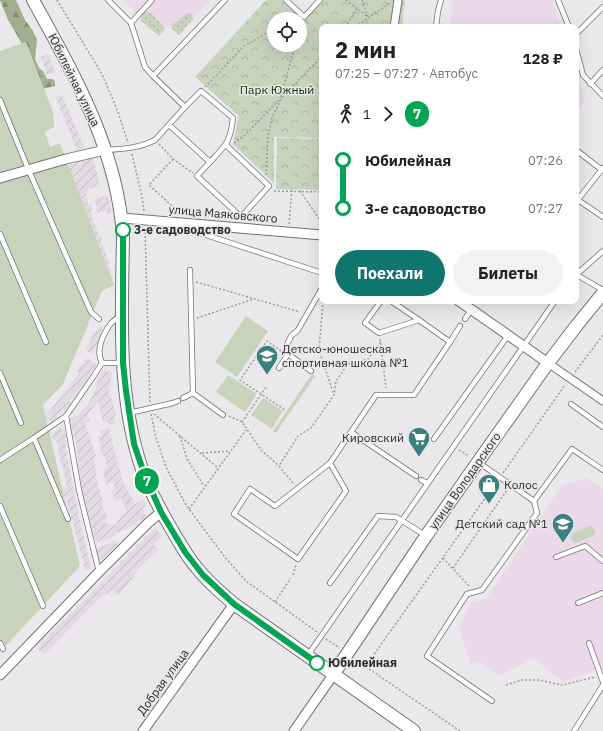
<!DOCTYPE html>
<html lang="ru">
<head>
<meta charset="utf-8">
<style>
  body { margin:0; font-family:"IBM Plex Sans",sans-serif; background:#f2f2f2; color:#222; height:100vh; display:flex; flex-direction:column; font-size:15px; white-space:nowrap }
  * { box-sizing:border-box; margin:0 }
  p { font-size:13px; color:#767676 }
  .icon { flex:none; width:22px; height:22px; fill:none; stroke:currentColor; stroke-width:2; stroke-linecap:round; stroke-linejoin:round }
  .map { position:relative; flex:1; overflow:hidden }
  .drawer { position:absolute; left:319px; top:24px; width:260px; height:280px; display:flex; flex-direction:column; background:#fff; border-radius:8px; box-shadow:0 4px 16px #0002 }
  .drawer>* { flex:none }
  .badge { padding:0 8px; border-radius:13px; font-size:14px; line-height:26px }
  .buttons { position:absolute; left:267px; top:12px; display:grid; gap:8px }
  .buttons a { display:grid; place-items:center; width:40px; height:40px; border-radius:50%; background:#fff; box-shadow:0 4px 16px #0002; font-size:20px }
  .map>.badge { position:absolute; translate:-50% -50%; box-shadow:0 0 0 2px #fff }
  .legs { display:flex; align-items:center; gap:6px; height:44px; padding:0 16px; font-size:13px }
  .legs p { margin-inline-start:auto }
  .head { display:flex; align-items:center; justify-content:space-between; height:68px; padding:0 16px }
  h1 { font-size:22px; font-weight:800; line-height:30px }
  .action { display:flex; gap:8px; margin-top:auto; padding:8px 16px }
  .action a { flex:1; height:46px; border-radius:24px; background:#0f766e; color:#fff; font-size:16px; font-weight:800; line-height:46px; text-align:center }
  .action a+a { background:#f2f2f2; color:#222 }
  ul { padding:0 16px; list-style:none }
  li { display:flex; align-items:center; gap:14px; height:48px; font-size:15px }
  li i { display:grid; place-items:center; width:6px; height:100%; margin:0 5px; background:currentColor }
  li i::after { content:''; width:10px; height:10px; margin:-5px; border:3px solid; border-radius:50%; background:#fff }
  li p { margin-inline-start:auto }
  li:first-child i { background:linear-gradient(#0000 50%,currentColor 0) }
  li:last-child i { background:linear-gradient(currentColor 50%,#0000 0) }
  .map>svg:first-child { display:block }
  .industrial { fill:url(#industrial-furrows) }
  .education { fill:#ebd8e8 }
  .grass { fill:url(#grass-dots) }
  .forest { fill:url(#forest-firs) }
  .park { fill:url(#park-crowns); fill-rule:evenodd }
  .garden { fill:#c9d3bb }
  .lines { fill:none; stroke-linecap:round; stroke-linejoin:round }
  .service-casing { stroke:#757275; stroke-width:6 }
  .pedestrian-casing { stroke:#757275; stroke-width:9 }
  .minor-casing { stroke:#757275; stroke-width:11 }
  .tertiary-casing { stroke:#757275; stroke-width:14 }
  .path { stroke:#9d9b9e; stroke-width:1.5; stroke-dasharray:2 2; stroke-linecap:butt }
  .service { stroke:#fff; stroke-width:4.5 }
  .pedestrian { stroke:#fff; stroke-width:7 }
  .minor { stroke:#fff; stroke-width:9 }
  .tertiary { stroke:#fff; stroke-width:12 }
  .line-1-casing { stroke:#fff; stroke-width:9 }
  .line-1 { stroke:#00a651; stroke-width:6 }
  .stop-1-dot { fill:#fff; stroke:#00a651; stroke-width:2 }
  .labels { text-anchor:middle; stroke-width:3; stroke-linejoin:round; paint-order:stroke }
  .street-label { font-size:12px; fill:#2d2b2d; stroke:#eae8eb }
  .park-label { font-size:12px; fill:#233100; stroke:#eae8eb }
  .stop-label { font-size:12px; font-weight:bold; fill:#2d2b2d; stroke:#eae8eb; text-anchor:start }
  .poi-label { font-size:12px; fill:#2d2b2d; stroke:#eae8eb; text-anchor:start }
</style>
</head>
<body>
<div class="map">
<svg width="603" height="731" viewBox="0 0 603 731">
  <defs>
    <pattern id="industrial-furrows" width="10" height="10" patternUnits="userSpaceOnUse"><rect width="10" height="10" fill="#e2dae3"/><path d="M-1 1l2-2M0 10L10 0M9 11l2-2" fill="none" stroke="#c2bbc3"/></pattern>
    <pattern id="grass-dots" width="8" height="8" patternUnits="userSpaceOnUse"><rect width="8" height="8" fill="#c9d3bb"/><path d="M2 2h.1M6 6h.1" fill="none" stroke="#adb5a1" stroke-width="1.8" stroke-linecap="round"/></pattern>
    <pattern id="forest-firs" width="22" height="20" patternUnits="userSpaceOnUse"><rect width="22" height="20" fill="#a2ae90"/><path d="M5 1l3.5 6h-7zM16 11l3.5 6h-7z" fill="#848e76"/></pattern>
    <pattern id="park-crowns" width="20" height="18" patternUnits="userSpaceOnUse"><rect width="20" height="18" fill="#c9d3bb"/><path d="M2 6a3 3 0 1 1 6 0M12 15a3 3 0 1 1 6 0" fill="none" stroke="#adb5a1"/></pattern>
  </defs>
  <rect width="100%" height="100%" fill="#eae8eb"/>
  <g class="industrial">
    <polygon points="48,54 55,72 47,75 41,57"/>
    <polygon points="62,95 84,147 77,151 56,98"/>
    <polygon points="93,158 100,186 86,190 88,204 92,204 91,215 99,235 101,235 102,239 101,240 109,263 108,264 113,278 112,280 108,282 84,216 84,205 78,198 68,165"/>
    <polygon points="108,196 112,213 107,214 106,211 97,213 95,198"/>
    <polygon points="98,326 104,330 92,354 85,350"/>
    <polygon points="87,358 96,364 86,381 69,401 72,404 65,412 63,410 52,423 45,417 79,373 77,371"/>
    <polygon points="101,370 112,372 109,391 116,415 114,416 116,424 109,426 108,421 103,423 98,401 87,415 90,421 85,423 96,456 94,457 97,481 104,504 102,505 108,519 105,520 107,524 110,523 111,526 118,524 117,521 121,518 120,516 127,512 121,498 116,501 111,490 115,488 113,482 106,484 103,470 107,468 104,455 102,455 98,436 101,435 100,430 109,429 115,454 124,484 135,504 143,500 146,507 143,509 146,517 138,521 136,524 114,534 115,536 96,542 82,490 76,444 69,420 77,415 88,404 95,390"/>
    <polygon points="60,427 65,431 66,450 75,498 91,568 85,570 69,508 62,489 67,487 58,448 58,444 51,436"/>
    <polygon points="155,528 162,536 154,544 159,550 139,568 129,583 119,595 113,591 102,596 44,655 37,648 53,631"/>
    <polygon points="116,541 117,545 99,561 96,548"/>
  </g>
  <g class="education">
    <polygon points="123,0 210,0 179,35 169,25 159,36"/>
    <polygon points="454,0 552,0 562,27 451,27 452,5"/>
    <polygon points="576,70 585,101 576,114"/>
    <polygon points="587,478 603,489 603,667 564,682 533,658 499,676 480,662 470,664 459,625 472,602 486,599 562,485"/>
  </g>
  <g class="grass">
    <path d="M146 11 152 14 165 29 159 36 141 21C141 17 142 14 146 11Z"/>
    <polygon points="187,13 191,14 193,19 179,35 171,28 174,23 177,22"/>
  </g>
  <polygon class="forest" points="0,0 16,0 25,20 33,31 37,40 35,59 39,68 43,71 47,79 52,79 55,81 55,86 42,89 21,42 8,20"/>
  <g class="park">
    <path d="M266 0H282L304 21 323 0H405L402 27H322V138L274 137V183L233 144 239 116 195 77ZM274 19H300V45H274Z"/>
    <polygon points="277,138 322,139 322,190 276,189"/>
  </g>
  <g class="garden">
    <polygon points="26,42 53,112 54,127 45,132 50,147 60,143 114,285 102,291 63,384 43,405 80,566 0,652 0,51"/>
    <polygon points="246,316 268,331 237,377 215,362"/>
    <polygon points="312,374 315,376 276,433 273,431"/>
    <polygon points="228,375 257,394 245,412 216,392"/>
    <polygon points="263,398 283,411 272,429 251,415"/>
    <polygon points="589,526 592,526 595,530 595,534 593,536 578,542 575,543 572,541 571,537 573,533"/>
  </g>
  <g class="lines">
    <g class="service-casing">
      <g id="service">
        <polyline points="108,0 131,23 145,67 153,76"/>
        <polyline points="286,0 304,17 320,0"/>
        <polyline points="558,0 569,27"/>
        <polyline points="131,23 152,0"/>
        <polyline points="436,27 438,11 441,0"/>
        <polyline points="576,34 603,7"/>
        <polyline points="576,49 583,75 603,96"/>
        <polyline points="590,84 603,70"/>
        <polyline points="0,100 29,171 91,312 99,319"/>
        <path d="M169 125 210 162C226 145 230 143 233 118L201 91 185 107"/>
        <path d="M106 150C123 149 140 148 155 140L185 107 153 76 225 0"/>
        <polyline points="576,150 602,170"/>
        <polyline points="210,162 197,176 241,217 269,186 226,145"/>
        <polyline points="578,200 603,217"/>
        <polyline points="576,202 603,168"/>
        <polyline points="179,226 322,273"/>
        <polyline points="0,234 46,342"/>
        <polyline points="576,275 603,251"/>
        <polyline points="577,275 603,290"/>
        <polyline points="391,301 419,320"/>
        <polyline points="465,319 471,310"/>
        <polyline points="450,342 460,326"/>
        <polyline points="288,354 311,371"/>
        <path d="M102 363C94 348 107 322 121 316"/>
        <polyline points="102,363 122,363"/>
        <polyline points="279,368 288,354 286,347 291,336 298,330 322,288"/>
        <polyline points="0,373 21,423"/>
        <polyline points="193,393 223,415"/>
        <polyline points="183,398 193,393 190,270"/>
        <polyline points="571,404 603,427"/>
        <polyline points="129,413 173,403 178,401"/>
        <polyline points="66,416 79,490 99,572"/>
        <polyline points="351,432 416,476"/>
        <polyline points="34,438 68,519"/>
        <polyline points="434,439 509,334"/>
        <polyline points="0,460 34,438 66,416 93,377 102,363"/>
        <polyline points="478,462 534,501"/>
        <polygon points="330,463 346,491 298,559 234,514 250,489 275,506"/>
        <polyline points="330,463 376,395 414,395 450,342 419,320 379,333 365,323 381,301"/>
        <polyline points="421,480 427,483"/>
        <polyline points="0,506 43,606"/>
        <polyline points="556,557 585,546 603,561"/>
        <polyline points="330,583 378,516 396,517 425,535"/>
        <polyline points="578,603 603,593"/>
        <polyline points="0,643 3,649"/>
        <polyline points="589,643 603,682"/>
        <polyline points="308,655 555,301"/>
        <polyline points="492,701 427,656 467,594 482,590 537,513 534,501 572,449 603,470"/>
        <polyline points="574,731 603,685"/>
      </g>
    </g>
    <g class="pedestrian-casing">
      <g id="pedestrian">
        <polyline points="394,27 398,0"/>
        <polyline points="548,363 603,401"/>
      </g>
    </g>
    <g class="minor-casing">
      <g id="minor">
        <polyline points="0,178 66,159 105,150"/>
        <polyline points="122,218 322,235"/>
        <polyline points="459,301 548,363"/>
        <polyline points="0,675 99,572 148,523 161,512"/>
        <polyline points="143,731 234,604"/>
        <polyline points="294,731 333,675"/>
      </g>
    </g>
    <g class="tertiary-casing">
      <g id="tertiary">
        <path d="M33 0C74 74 118 151 123 237 122 311 117 388 139 460 146 484 159 508 172 530 180 543 187 557 197 568 208 582 221 593 234 604L414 731"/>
        <polyline points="333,675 426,536 478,462 548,363 577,325 603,293"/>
      </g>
    </g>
    <g class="path">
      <polyline points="57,0 102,74 118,112 128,143"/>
      <polyline points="346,0 368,17 362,0"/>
      <polyline points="345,27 357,9"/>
      <polyline points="355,27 390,3"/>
      <polyline points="300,28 302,22"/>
      <polyline points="205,87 244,46 274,29"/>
      <polyline points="281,97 295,45"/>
      <polyline points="234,143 245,135 279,100"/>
      <polyline points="159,144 173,159 193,173"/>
      <polyline points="132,154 142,197 144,211"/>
      <polyline points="173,159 149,185 181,214"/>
      <polyline points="266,175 268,136 272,118 281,99 322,56"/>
      <polyline points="274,191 322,192"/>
      <polyline points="300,191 322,223"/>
      <polyline points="289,224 292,188"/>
      <polyline points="145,228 150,403"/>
      <polyline points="577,266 578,207"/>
      <polyline points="196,282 300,312"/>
      <polyline points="323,301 319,350 334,395"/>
      <polyline points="197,318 254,299"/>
      <polyline points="380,339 386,388"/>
      <polyline points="281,351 267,341 240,380 285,410"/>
      <polyline points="575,372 603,335"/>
      <polyline points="151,414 156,438 166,467 177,488 186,505 224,556 246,581 317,632"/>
      <polyline points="154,414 218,468"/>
      <polyline points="229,416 242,422 261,450 279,466"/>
      <polyline points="242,422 267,386"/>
      <polyline points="180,436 187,459 204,486"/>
      <polyline points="459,450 469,456"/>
      <polyline points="202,453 230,451"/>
      <polyline points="503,473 565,385"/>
      <polyline points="293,483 279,466 298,436 311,428 334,395 336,381 348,364 368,359 381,342"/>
      <polyline points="189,509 246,430"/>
      <polyline points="443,558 470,587"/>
      <polyline points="453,568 507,490"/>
      <polyline points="293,575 296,565"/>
      <polyline points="275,602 291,578"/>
      <polyline points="326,639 340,648"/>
      <polyline points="356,660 460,731"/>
      <polyline points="365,667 496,483"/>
      <polyline points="506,685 522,680 539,680 562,685 595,677"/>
    </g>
    <use href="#service" class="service"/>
    <use href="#pedestrian" class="pedestrian"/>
    <use href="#minor" class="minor"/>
    <use href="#tertiary" class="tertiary"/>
  </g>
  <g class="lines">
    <g class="line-1-casing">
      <polyline id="line-1" points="123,230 123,363 126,391 134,444 145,476 161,512 185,552 203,575 234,604 317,663"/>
    </g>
    <use href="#line-1" class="line-1"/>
  </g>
  <defs>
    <g id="school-pin" transform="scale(1.15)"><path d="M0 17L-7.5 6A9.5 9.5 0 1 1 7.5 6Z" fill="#398180" stroke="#eae8eb"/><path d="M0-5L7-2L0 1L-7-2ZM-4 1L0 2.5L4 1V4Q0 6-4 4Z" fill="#fff"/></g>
    <g id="supermarket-pin" transform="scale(1.15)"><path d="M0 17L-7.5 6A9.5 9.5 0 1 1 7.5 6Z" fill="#398180" stroke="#eae8eb"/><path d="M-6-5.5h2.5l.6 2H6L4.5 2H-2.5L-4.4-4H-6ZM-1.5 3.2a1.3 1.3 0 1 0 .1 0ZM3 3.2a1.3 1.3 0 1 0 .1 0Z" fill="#fff"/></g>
    <g id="shop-pin" transform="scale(1.15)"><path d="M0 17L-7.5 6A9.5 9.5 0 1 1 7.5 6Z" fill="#398180" stroke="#eae8eb"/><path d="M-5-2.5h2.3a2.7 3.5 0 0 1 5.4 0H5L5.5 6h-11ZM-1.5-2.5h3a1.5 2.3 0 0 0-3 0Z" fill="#fff"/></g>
  </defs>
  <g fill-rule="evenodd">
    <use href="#school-pin" x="267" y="356"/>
    <use href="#supermarket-pin" x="419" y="438"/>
    <use href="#shop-pin" x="489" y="485"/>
    <use href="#school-pin" x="563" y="524"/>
  </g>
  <g class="stop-1-dot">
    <circle cx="123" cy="230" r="7"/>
    <circle cx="317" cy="663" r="7"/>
  </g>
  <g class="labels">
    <g class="street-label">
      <text transform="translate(74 80) rotate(64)" y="4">Юбилейная улица</text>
      <text transform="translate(223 214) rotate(5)" y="4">улица Маяковского</text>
      <text transform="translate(465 481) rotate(-55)" y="4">улица Володарского</text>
      <text transform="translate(163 682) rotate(-54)" y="4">Добрая улица</text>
    </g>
    <g class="park-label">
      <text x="277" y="94">Парк Южный</text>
    </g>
    <g class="stop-label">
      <text x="134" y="234">3-е садоводство</text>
      <text x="328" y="667">Юбилейная</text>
    </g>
    <g class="poi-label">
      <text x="282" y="353">Детско-юношеская<tspan x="282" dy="14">спортивная школа №1</tspan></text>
      <text x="404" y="442" text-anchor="end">Кировский</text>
      <text x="504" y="489">Колос</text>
      <text x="548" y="528" text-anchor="end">Детский сад №1</text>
    </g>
  </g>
</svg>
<div class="buttons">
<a><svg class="icon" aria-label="locate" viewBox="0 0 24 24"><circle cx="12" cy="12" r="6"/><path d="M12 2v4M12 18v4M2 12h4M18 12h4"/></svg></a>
</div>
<b class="badge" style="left:147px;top:481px;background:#00a651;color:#fff">7</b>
<section class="drawer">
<div class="head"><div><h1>2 мин</h1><p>07:25 – 07:27 · Автобус</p></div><b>128 ₽</b></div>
<div class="legs"><svg class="icon" aria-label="walk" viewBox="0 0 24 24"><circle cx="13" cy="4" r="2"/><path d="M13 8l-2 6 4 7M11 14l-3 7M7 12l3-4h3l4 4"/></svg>1<svg class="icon" aria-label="forward" viewBox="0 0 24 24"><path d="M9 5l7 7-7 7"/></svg><b class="badge" style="background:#00a651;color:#fff">7</b></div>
<ul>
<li><i style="color:#00a651"></i><b>Юбилейная</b><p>07:26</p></li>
<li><i style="color:#00a651"></i><b>3-е садоводство</b><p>07:27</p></li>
</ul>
<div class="action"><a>Поехали</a><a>Билеты</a></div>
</section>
</div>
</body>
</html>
